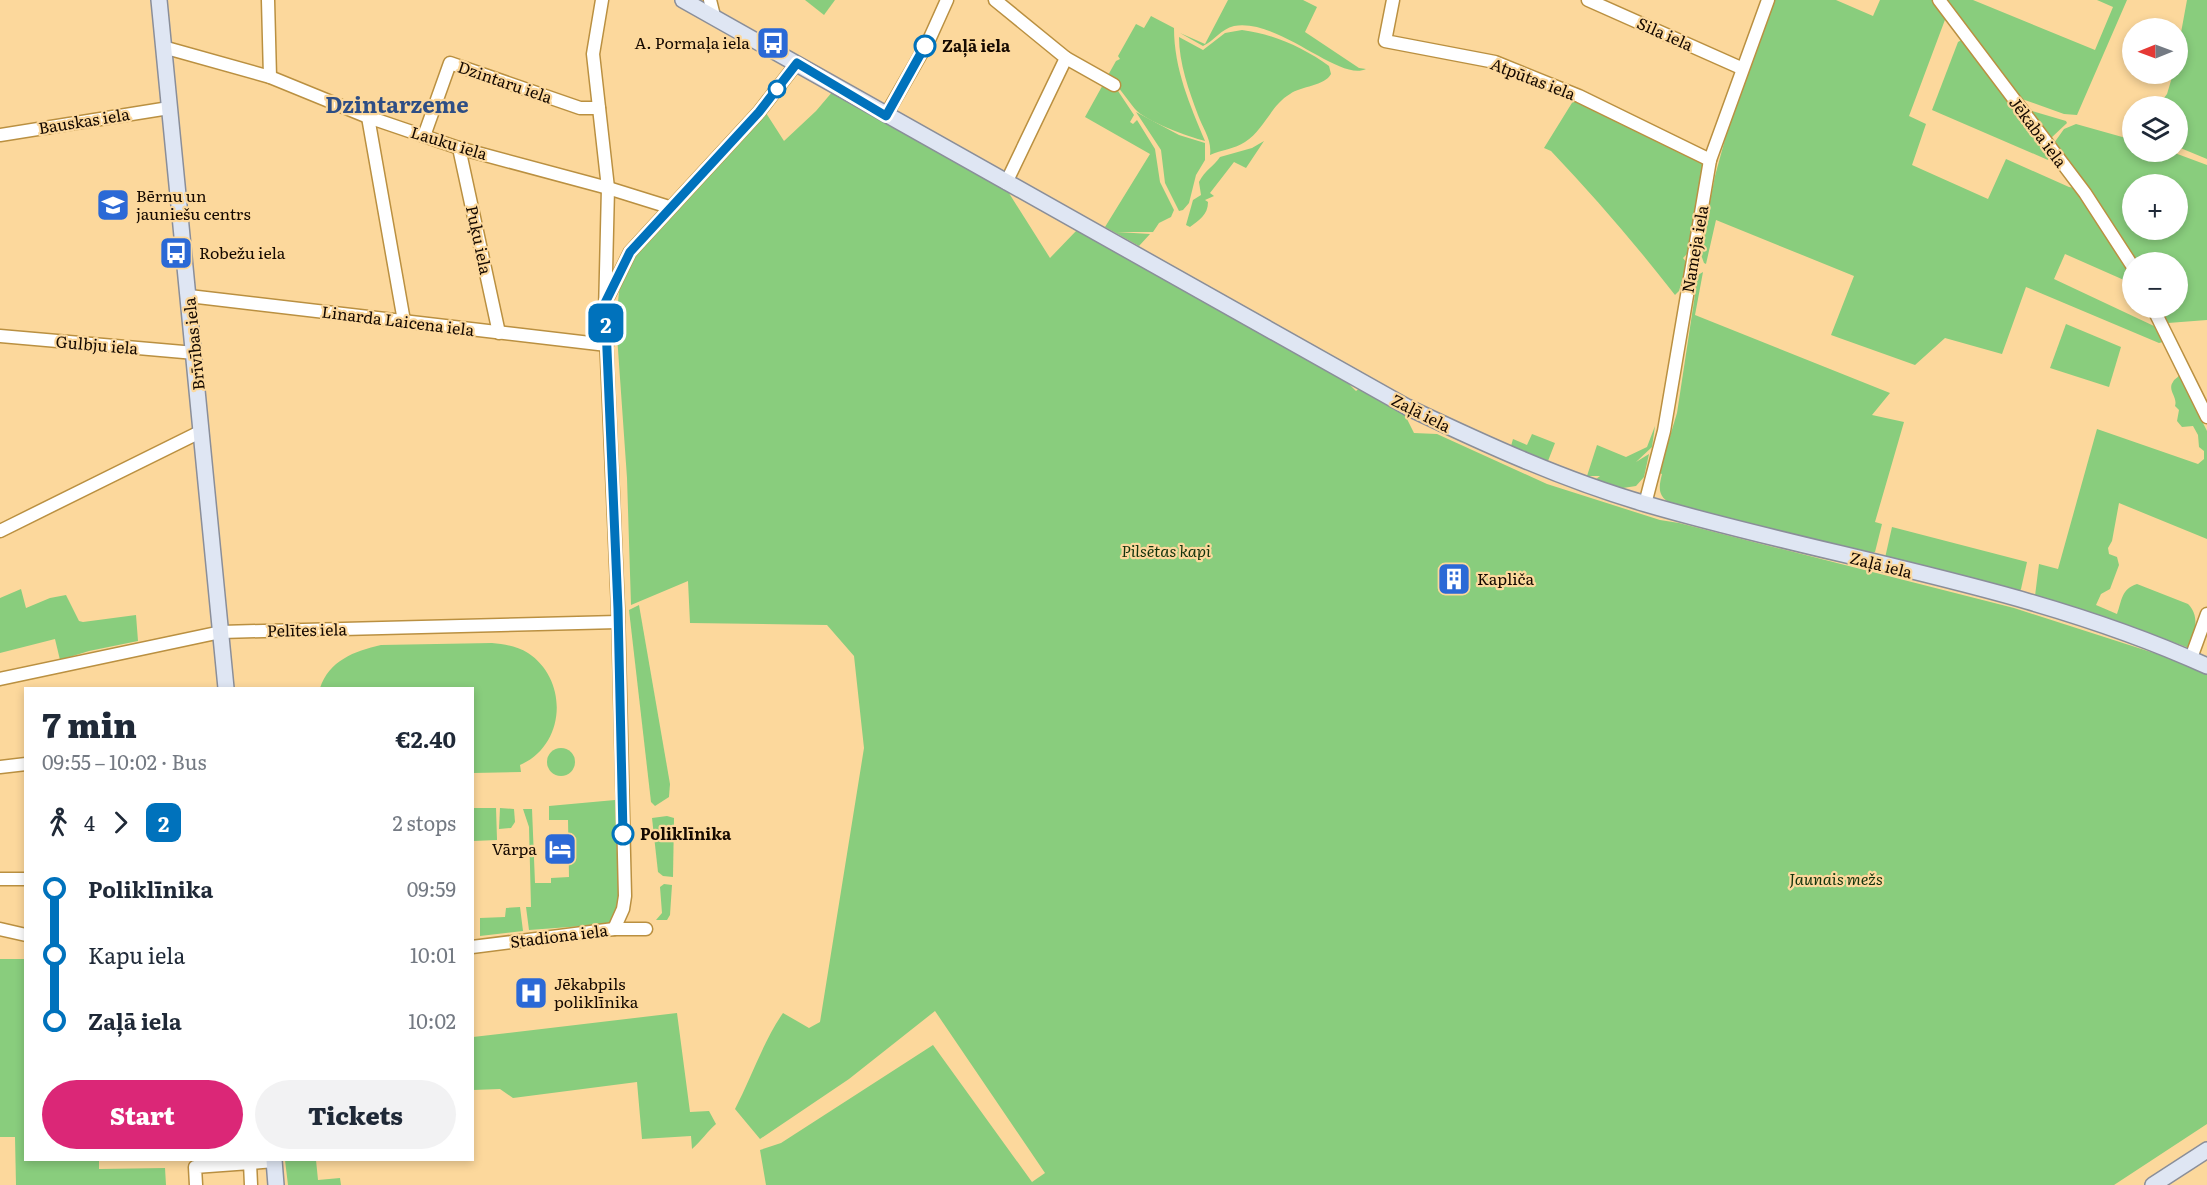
<!DOCTYPE html>
<html lang="en">
<head>
<meta charset="utf-8">
<style>
  body { margin:0; font-family:Literata,serif; background:#f2f2f3; color:#1f2937; height:100vh; display:flex; flex-direction:column; font-size:22px; white-space:nowrap }
  * { box-sizing:border-box; margin:0 }
  p { font-size:20px; color:#747a83 }
  .icon { flex:none; width:33px; height:33px; fill:none; stroke:currentColor; stroke-width:2; stroke-linecap:round; stroke-linejoin:round }
  .map { position:relative; flex:1; overflow:hidden }
  .panel { position:absolute; left:24px; top:687px; width:450px; height:474px; display:flex; flex-direction:column; background:#fff; border-radius:0px; box-shadow:0 3px 9px #0003 }
  .panel>* { flex:none }
  .badge { padding:0 12px; border-radius:9px; font-size:21px; line-height:39px }
  .needle { width:39px; rotate:269deg }
  .fabs { position:absolute; left:2122px; top:18px; display:grid; gap:12px }
  .fabs a { display:grid; place-items:center; width:66px; height:66px; border-radius:50%; background:#fff; box-shadow:0 3px 9px #0003; font-size:30px }
  .map>.badge { position:absolute; translate:-50% -50%; box-shadow:0 0 0 3px #fff }
  .legs { display:flex; align-items:center; gap:9px; height:66px; padding:0 18px; font-size:20px }
  .legs p { margin-inline-start:auto }
  .overview { display:flex; align-items:center; justify-content:space-between; height:102px; padding:0 18px }
  h1 { font-size:33px; font-weight:800; line-height:45px }
  .button { display:flex; gap:12px; margin-top:auto; padding:12px 18px }
  .button a { flex:1; height:69px; border-radius:36px; background:#db2777; color:#fff; font-size:24px; font-weight:800; line-height:69px; text-align:center }
  .button a+a { background:#f2f2f3; color:#1f2937 }
  ul { padding:0 18px; list-style:none }
  li { display:flex; align-items:center; gap:21px; height:66px; font-size:22px }
  li i { display:grid; place-items:center; width:9px; height:100%; margin:0 8px; background:currentColor }
  li i::after { content:''; width:15px; height:15px; margin:-8px; border:4px solid; border-radius:50%; background:#fff }
  li p { margin-inline-start:auto }
  li:first-child i { background:linear-gradient(#0000 50%,currentColor 0) }
  li:last-child i { background:linear-gradient(currentColor 50%,#0000 0) }
  .map>svg:first-child { display:block }
  .green { fill:#89cd7d; fill-rule:evenodd }
  .lines { fill:none; stroke-linecap:round; stroke-linejoin:round }
  .minor-casing { stroke:#ba9041; stroke-width:15 }
  .major-casing { stroke:#8a8e99; stroke-width:18 }
  .minor { stroke:#fff; stroke-width:12 }
  .major { stroke:#dfe6f3; stroke-width:15 }
  .line-1-casing { stroke:#fff; stroke-width:14 }
  .line-1 { stroke:#0072bc; stroke-width:9 }
  .stop-1-dot { fill:#fff; stroke:#0072bc; stroke-width:3 }
  .labels { text-anchor:middle; stroke-width:4.5; stroke-linejoin:round; paint-order:stroke }
  .street-label { font-size:16px; fill:#150900; stroke:#fcd89c }
  .poi-label { font-size:16px; fill:#150900; stroke:#fcd89c; text-anchor:start }
  .stop-label { font-size:16px; font-weight:bold; fill:#150900; stroke:#fcd89c; text-anchor:start }
  .park-label { font-size:16px; font-style:italic; fill:#12320c; stroke:#fcd89c }
  .district-label { font-size:22px; font-weight:bold; fill:#2e4e85; stroke:#fcd89c }
</style>
</head>
<body>
<div class="map">
<svg width="2207" height="1185" viewBox="0 0 2207 1185">
  <rect width="100%" height="100%" fill="#fcd89c"/>
  <g class="green">
    <polygon points="805,0 835,0 824,15"/>
    <path d="M1228 0H1303L1317 7 1305 32 1359 68 1366 69C1339 82 1279 18 1234 26 1221 29 1214 41 1203 46L1180 33 1205 44Z"/>
    <polygon points="1774,0 1836,0 1873,16 1880,0 1933,0 1946,17 1909,116 1926,124 1912,165 1988,199 2006,159 2069,187 2075,188 2125,264 2133,284 2065,254 2054,279 2154,326 2163,342 2159,343 2026,287 2002,354 1945,338 1915,365 1831,335 1854,276 1716,220 1706,264 1704,263 1700,252 1715,176 1730,121"/>
    <polygon points="1945,0 1973,0 2095,50 2113,7 2097,0 2127,0 2077,115 2064,114 2022,99"/>
    <polygon points="2187,0 2207,0 2207,159 2178,147 2178,106 2158,106 2167,94 2173,74 2178,74 2178,49"/>
    <path d="M1151 16 1174 28C1174 69 1190 105 1205 141 1189 137 1145 121 1135 109 1125 97 1120 87 1107 77L1116 61 1120 59 1118 56 1136 24 1144 28Z"/>
    <path d="M1242 30C1274 34 1304 48 1329 66L1331 74C1325 86 1301 86 1290 94 1271 105 1264 130 1245 142 1235 149 1221 150 1210 155 1212 139 1203 129 1198 115 1189 91 1179 63 1179 37L1203 50 1225 33Z"/>
    <polygon points="1963,39 2052,156 2048,160 1932,110 1958,42"/>
    <polygon points="1105,81 1118,91 1134,115 1130,122 1133,124 1137,120 1155,149 1160,182 1174,210 1171,217 1159,223 1153,232 1117,232 1150,234 1139,246 1105,227 1150,154 1085,117"/>
    <path d="M833 91 1007 190 1050 258 1077 230 1344 379 1356 391 1360 388 1381 402 1384 399 1405 415 1414 433 1437 434 1547 484 1660 520 1679 523 2014 608 2182 662 2207 674V1124L2114 1185H766L760 1150 781 1143 933 1045 1032 1182 1045 1173 935 1011 849 1079 760 1139 735 1109C751 1078 764 1040 783 1013L809 1028 820 1022 864 748 854 656 827 625 690 623 688 581 631 605 627 478 616 321 619 292 626 270 643 246 766 113 784 141 816 111Z"/>
    <path d="M1575 98 1703 163 1687 254 1683 258 1687 263 1679 291 1675 295C1636 245 1595 197 1551 151L1544 148Z"/>
    <polygon points="2029,110 2066,121 2067,123 2050,139"/>
    <polygon points="1136,112 1179,135 1205,143 1205,160 1196,175 1189,203 1183,210 1179,211 1165,183 1161,150"/>
    <path d="M2076 124 2133 140V152H2172L2207 165V320L2168 323 2160 308H2178V262H2136L2087 186 2054 143 2064 129ZM2133 184H2178V230H2133Z"/>
    <path d="M1264 141 1246 168 1234 162 1210 193 1214 196 1205 200 1208 202C1208 215 1199 220 1190 227L1186 225 1193 200 1201 195 1199 182C1205 170 1213 167 1220 157L1252 148Z"/>
    <path d="M1703 272 1695 315 1890 393 1872 415 1904 422 1875 522 1882 524 1875 552 1870 554 1670 503C1657 496 1659 486 1662 474L1659 473 1677 413 1698 275Z"/>
    <polygon points="2066,324 2121,347 2109,387 2050,368"/>
    <path d="M2179 375 2207 431V539L2119 503 2112 541 2108 548 2109 554 2117 557 2119 565 2110 589 2101 594 2096 605 2117 614C2122 601 2121 589 2137 584L2188 604C2201 617 2194 634 2189 648L2090 612 2035 596 2039 564 2058 569 2097 429 2198 464 2204 459V451L2199 447 2198 435 2193 426 2182 427 2177 421 2179 410 2175 406C2178 397 2167 390 2173 382 2174 379 2178 378 2179 375Z"/>
    <polygon points="1655,426 1652,447 1636,462 1649,454 1644,477 1636,486 1623,488 1595,480 1600,476 1587,476 1597,445 1626,457 1647,447"/>
    <polygon points="1532,434 1555,443 1548,461 1511,446 1513,439 1527,445"/>
    <polygon points="1892,527 2027,562 2021,589 2019,592 1885,558"/>
    <polygon points="21,589 26,608 50,598 66,595 79,621 83,622 136,615 138,641 89,651 60,660 55,639 0,653 0,598"/>
    <polygon points="639,605 670,784 669,797 655,806 651,802 629,610"/>
    <path d="M492 643C504 644 517 646 528 653 569 680 566 745 520 765L521 772 473 773 472 688H320C329 661 354 651 381 645Z"/>
    <circle cx="561" cy="762" r="14"/>
    <polygon points="615,800 619,908 610,924 529,930 526,907 531,907 529,827 523,809 532,809 535,883 551,883 551,878 569,877 568,820 549,820 549,806"/>
    <polygon points="496,808 497,840 473,841 473,808"/>
    <polygon points="500,808 514,809 515,822 511,828 499,829"/>
    <polygon points="667,816 674,818 673,877 663,876 658,872 652,818"/>
    <polygon points="664,884 672,885 670,915 667,920 656,920 662,913 660,887"/>
    <polygon points="520,907 523,931 480,936 480,918 505,917 506,908"/>
    <polygon points="0,959 25,959 26,1160 99,1160 99,1169 165,1168 166,1185 16,1185 15,1137 0,1137"/>
    <path d="M677 1013 690 1112 709 1111 716 1124C707 1132 702 1140 692 1149L691 1136 642 1139 637 1082 513 1098 500 1089 473 1090V1037Z"/>
    <polygon points="285,1160 316,1160 318,1180 340,1178 341,1185 288,1185"/>
  </g>
  <g class="lines">
    <g class="minor-casing">
      <g id="minor">
        <polyline points="268,0 270,77"/>
        <polyline points="602,0 593,54 608,188 605,314 618,609 625,896 623,909 614,929"/>
        <polyline points="710,0 714,16"/>
        <polyline points="995,0 1066,58 1006,183"/>
        <polyline points="1393,0 1385,41 1495,62 1579,96 1710,160"/>
        <polyline points="1588,0 1741,68"/>
        <polyline points="1939,0 2085,193 2133,267"/>
        <polyline points="163,47 270,77 368,117 459,148 608,188 669,207"/>
        <polyline points="1066,58 1114,85"/>
        <polyline points="886,115 929,40 947,0"/>
        <polyline points="368,117 404,321"/>
        <polyline points="0,135 169,108"/>
        <polyline points="424,136 450,63 580,108 599,108"/>
        <polyline points="459,148 499,333"/>
        <polyline points="189,296 607,345"/>
        <polyline points="608,297 630,252 759,112 797,63"/>
        <polyline points="2153,308 2207,417"/>
        <polyline points="0,336 195,353"/>
        <polyline points="1645,504 1664,431 1710,160 1768,0"/>
        <polyline points="0,531 202,431"/>
        <polyline points="2191,658 2207,614"/>
        <polyline points="0,679 221,632 618,622"/>
        <polyline points="0,767 26,764"/>
        <polyline points="0,879 26,879"/>
        <polyline points="0,929 26,935"/>
        <polyline points="472,947 614,929 646,929"/>
        <polyline points="250,1163 274,1161"/>
        <polyline points="196,1185 195,1167 250,1163 251,1185"/>
      </g>
    </g>
    <g class="major-casing">
      <g id="major">
        <polyline points="159,0 226,688"/>
        <path d="M683 0 1407 407C1485 444 1563 480 1646 504 1830 558 2032 586 2207 666"/>
        <polyline points="274,1160 276,1185"/>
        <polyline points="2153,1185 2207,1150"/>
      </g>
    </g>
    <use href="#minor" class="minor"/>
    <use href="#major" class="major"/>
  </g>
  <g class="lines">
    <g class="line-1-casing">
      <polyline id="line-1" points="623,834 618,609 605,303 630,252 759,112 797,63 886,116 925,46"/>
    </g>
    <use href="#line-1" class="line-1"/>
  </g>
  <defs>
    <g id="bus-square" transform="scale(1.725)"><rect x="-9" y="-9" width="18" height="18" rx="4" fill="#2b69d6" stroke="#fcd89c"/><path d="M-5-6H5V4H4V6H2V4H-2V6H-4V4H-5ZM-3.5-4V0h7V-4ZM-3.5 1.2v1.5H-2V1.2ZM2 1.2v1.5H3.5V1.2Z" fill="#fff"/></g>
    <g id="school-square" transform="scale(1.725)"><rect x="-9" y="-9" width="18" height="18" rx="4" fill="#2b69d6" stroke="#fcd89c"/><path d="M0-5L7-2L0 1L-7-2ZM-4 1L0 2.5L4 1V4Q0 6-4 4Z" fill="#fff"/></g>
    <g id="building-square" transform="scale(1.725)"><rect x="-9" y="-9" width="18" height="18" rx="4" fill="#2b69d6" stroke="#fcd89c"/><path d="M-4-6H4V6H1V3H-1V6H-4ZM-2.5-4.3h1.7v1.8h-1.7ZM.8-4.3h1.7v1.8H.8ZM-2.5-1h1.7V.8h-1.7ZM.8-1h1.7V.8H.8Z" fill="#fff"/></g>
    <g id="hotel-square" transform="scale(1.725)"><rect x="-9" y="-9" width="18" height="18" rx="4" fill="#2b69d6" stroke="#fcd89c"/><path d="M-6-4.5h1.5V1H6V5H4.5V3h-9V5H-6ZM-4 0a1.8 1.8 0 1 1 3.6 0ZM.5 0V-2.5h3Q6-2.5 6 0Z" fill="#fff"/></g>
    <g id="hospital-square" transform="scale(1.725)"><rect x="-9" y="-9" width="18" height="18" rx="4" fill="#2b69d6" stroke="#fcd89c"/><path d="M-5-5h3v3.5h4V-5h3V5h-3V1.5h-4V5h-3Z" fill="#fff"/></g>
  </defs>
  <g fill-rule="evenodd">
    <use href="#bus-square" x="773" y="43"/>
    <use href="#school-square" x="113" y="205"/>
    <use href="#bus-square" x="176" y="253"/>
    <use href="#building-square" x="1454" y="579"/>
    <use href="#hotel-square" x="560" y="849"/>
    <use href="#hospital-square" x="531" y="993"/>
  </g>
  <g class="stop-1-dot">
    <circle cx="925" cy="46" r="10"/>
    <circle cx="777" cy="89" r="8"/>
    <circle cx="623" cy="834" r="10"/>
  </g>
  <g class="labels">
    <g class="street-label">
      <text transform="translate(1665 34) rotate(24)" y="6">Sila iela</text>
      <text transform="translate(1533 79) rotate(21)" y="6">Atpūtas iela</text>
      <text transform="translate(505 82) rotate(19)" y="6">Dzintaru iela</text>
      <text transform="translate(84 121) rotate(-9)" y="6">Bauskas iela</text>
      <text transform="translate(2038 132) rotate(53)" y="6">Jēkaba iela</text>
      <text transform="translate(449 143) rotate(17)" y="6">Lauku iela</text>
      <text transform="translate(479 240) rotate(78)" y="6">Puķu iela</text>
      <text transform="translate(1695 249) rotate(-80)" y="6">Nameja iela</text>
      <text transform="translate(398 321) rotate(7)" y="6">Linarda Laicena iela</text>
      <text transform="translate(194 344) rotate(-96)" y="6">Brīvības iela</text>
      <text transform="translate(97 345) rotate(5)" y="6">Gulbju iela</text>
      <text transform="translate(1421 413) rotate(27)" y="6">Zaļā iela</text>
      <text transform="translate(1881 565) rotate(14)" y="6">Zaļā iela</text>
      <text transform="translate(307 630) rotate(-1)" y="6">Pelītes iela</text>
      <text transform="translate(559 936) rotate(-7)" y="6">Stadiona iela</text>
    </g>
    <g class="poi-label">
      <text x="750" y="49" text-anchor="end">A. Pormaļa iela</text>
      <text x="136" y="202">Bērnu un<tspan x="136" dy="18">jauniešu centrs</tspan></text>
      <text x="199" y="259">Robežu iela</text>
      <text x="1477" y="585">Kapliča</text>
      <text x="537" y="855" text-anchor="end">Vārpa</text>
      <text x="554" y="990">Jēkabpils<tspan x="554" dy="18">poliklīnika</tspan></text>
    </g>
    <g class="stop-label">
      <text x="942" y="52">Zaļā iela</text>
      <text x="640" y="840">Poliklīnika</text>
    </g>
    <g class="park-label">
      <text x="1166" y="557">Pilsētas kapi</text>
      <text x="1836" y="885">Jaunais mežs</text>
    </g>
    <g class="district-label">
      <text x="397" y="113">Dzintarzeme</text>
    </g>
  </g>
</svg>
<div class="fabs">
<a><svg class="needle" viewBox="-14 -14 28 28"><path d="M0-13l5 13h-10z" fill="#e53935"/><path d="M0 13l5-13h-10z" fill="#747a83"/></svg></a>
<a><svg class="icon" aria-label="layers" viewBox="0 0 24 24"><path d="M12 4l9 5-9 5-9-5zM3 14l9 5 9-5"/></svg></a>
<a>+</a>
<a>−</a>
</div>
<b class="badge" style="left:606px;top:323px;background:#0072bc;color:#fff">2</b>
<section class="panel">
<div class="overview"><div><h1>7 min</h1><p>09:55 – 10:02 · Bus</p></div><b>€2.40</b></div>
<div class="legs"><svg class="icon" aria-label="walk" viewBox="0 0 24 24"><circle cx="13" cy="4" r="2"/><path d="M13 8l-2 6 4 7M11 14l-3 7M7 12l3-4h3l4 4"/></svg>4<svg class="icon" aria-label="forward" viewBox="0 0 24 24"><path d="M9 5l7 7-7 7"/></svg><b class="badge" style="background:#0072bc;color:#fff">2</b><p>2 stops</p></div>
<ul>
<li><i style="color:#0072bc"></i><b>Poliklīnika</b><p>09:59</p></li>
<li><i style="color:#0072bc"></i><span>Kapu iela</span><p>10:01</p></li>
<li><i style="color:#0072bc"></i><b>Zaļā iela</b><p>10:02</p></li>
</ul>
<div class="button"><a>Start</a><a>Tickets</a></div>
</section>
</div>
</body>
</html>
